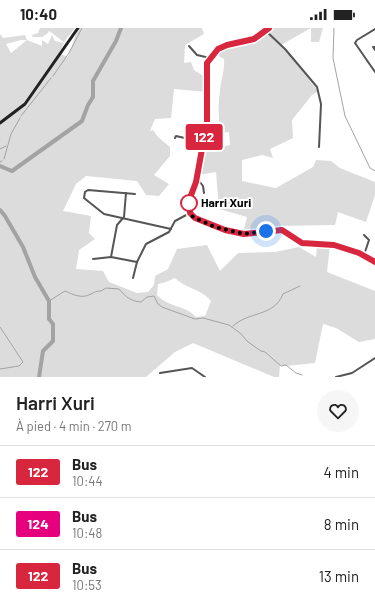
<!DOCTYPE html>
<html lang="fr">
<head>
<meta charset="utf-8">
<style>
  body { margin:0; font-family:Barlow,sans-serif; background:#f6f6f6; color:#222; height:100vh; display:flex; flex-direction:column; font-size:15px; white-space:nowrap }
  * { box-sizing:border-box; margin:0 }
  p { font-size:13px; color:#767676 }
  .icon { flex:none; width:22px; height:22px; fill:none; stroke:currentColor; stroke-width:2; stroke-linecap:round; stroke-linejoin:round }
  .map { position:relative; height:349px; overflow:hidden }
  .sheet { display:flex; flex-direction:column; background:#fff; flex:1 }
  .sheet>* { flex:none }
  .badge { padding:0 8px; border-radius:3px; font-size:14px; line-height:26px }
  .you { position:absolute; width:20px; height:20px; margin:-10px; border:3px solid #fff; border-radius:50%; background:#1a73e8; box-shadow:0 0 0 6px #1a73e833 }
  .map>.badge { position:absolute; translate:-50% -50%; box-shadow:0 0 0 2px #fff }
  .round { display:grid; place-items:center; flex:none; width:42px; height:42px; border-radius:21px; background:#f6f6f6 }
  .summary { display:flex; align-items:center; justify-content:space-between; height:68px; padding:0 16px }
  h1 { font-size:19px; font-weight:600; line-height:30px }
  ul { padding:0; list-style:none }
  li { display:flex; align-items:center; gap:12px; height:52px; padding:0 16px; border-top:1px solid #e0e0e0 }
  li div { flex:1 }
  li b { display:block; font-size:15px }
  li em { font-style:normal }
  li .badge { min-width:44px; font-weight:700; text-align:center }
  .status { display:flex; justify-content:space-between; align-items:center; height:28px; padding:0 20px; background:#fff; direction:ltr }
  .status svg { height:11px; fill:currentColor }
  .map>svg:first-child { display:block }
  .green { fill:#dcdcdc; fill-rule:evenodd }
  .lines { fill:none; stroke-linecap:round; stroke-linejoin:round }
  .stream { stroke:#a3a3a3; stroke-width:1 }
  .river { stroke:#a3a3a3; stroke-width:4 }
  .street { stroke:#555; stroke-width:2 }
  .secondary { stroke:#222; stroke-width:3 }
  .line-casing { stroke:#fff; stroke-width:9 }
  .line { stroke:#d7263d; stroke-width:6 }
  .walk { stroke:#000; stroke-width:4; stroke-dasharray:0 7.2 }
  .stop-dot { fill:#fff; stroke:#d7263d; stroke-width:2 }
  .labels { text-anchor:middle; stroke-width:4; stroke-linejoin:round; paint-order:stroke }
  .stop-label { font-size:12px; font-weight:bold; fill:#000; stroke:#fff; text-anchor:start }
</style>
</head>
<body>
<div class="status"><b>10:40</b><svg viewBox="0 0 49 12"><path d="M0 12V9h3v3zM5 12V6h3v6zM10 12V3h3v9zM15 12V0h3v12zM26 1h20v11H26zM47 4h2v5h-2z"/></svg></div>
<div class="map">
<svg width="375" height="349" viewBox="0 0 375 349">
  <rect width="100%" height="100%" fill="#fff"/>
  <g class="green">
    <polygon points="40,0 75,0 64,14 49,3 47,6 42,9 33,9 32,7 38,5"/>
    <path d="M78 0H202L204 6 185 17 184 35 191 34 194 42 205 49 207 64 174 61 171 90 155 91 150 103 153 102 158 109 170 119V128L154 147 169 156 159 168 146 167 137 153 86 148 76 156 63 183 91 188 89 205 95 211 79 222 76 241 103 243 109 254 137 265 148 264 154 257 155 248 168 241 177 221 207 217 220 243 238 225 275 224 299 219 316 229 317 217 330 218 327 244 375 263V311L359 314 336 300 323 296 315 335 286 338 280 337 279 349H274L193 315 175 324 146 349H0V6L3 10 25 7 27 12 42 18V12L48 16 52 7 55 13 64 15 59 25 68 29ZM21 12H27L11 25 6 16ZM175 250C186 261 200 260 211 273L205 288 196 289C186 277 169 280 157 267L158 256 166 254Z"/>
    <path d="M270 0H323L319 14H311V0L281 17 318 63 312 67 292 92 293 110 270 121 273 130 262 127 242 132V153L276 160 313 139 316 132 331 133 340 140 375 154V167L366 194 338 184 335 197 278 198 253 206 243 205 247 189 219 181 216 144 198 147 203 123 230 117 229 104 221 105C218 91 218 76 220 63 221 51 225 42 224 31L211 24 222 16 265 6Z"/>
  </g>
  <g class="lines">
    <g class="stream">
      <polyline points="334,0 333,30 345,88 370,140 375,143"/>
      <polyline points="53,48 69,25 82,0"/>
      <polyline points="21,88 51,50"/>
      <polyline points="0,121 6,118"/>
      <polyline points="4,131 11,106 20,90"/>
      <polyline points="0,134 2,133"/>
      <path d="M49 273 65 263C74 267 82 271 91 266 95 264 96 263 101 263L106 260 119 261C126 269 130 273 141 274L147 269 154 268 158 276 162 279 195 291 203 290 229 297 240 305 248 314 261 323 265 324 281 338 286 337 296 345 302 347"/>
      <path d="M233 298C249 283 274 289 283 266L300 258"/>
      <polyline points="0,299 23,334 19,338 0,341"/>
    </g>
    <g class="river">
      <polyline points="0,138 12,143 82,93 88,77 93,69 93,53 116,13 121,0"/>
      <polyline points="0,182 5,188 23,219 35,249 49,273 49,291 53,296 53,313 43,323 39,349"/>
    </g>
    <g class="street">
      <polyline points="269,0 254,11 227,17 218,21 207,35 207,94 196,154 189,170 190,185 195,190 238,206 282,202 302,215 334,217 359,225 375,234"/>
      <polyline points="375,1 357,12 355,15 375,44"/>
      <polyline points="266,3 285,21 317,59 321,76 319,119"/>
      <polyline points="189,18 197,27 210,30"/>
      <polyline points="375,19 373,19 375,22"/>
      <polyline points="175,110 176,108 202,114"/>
      <polyline points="196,149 203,158 204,165"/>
      <polyline points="135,166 88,162 85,164 84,170 104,186 171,201"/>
      <polyline points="364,227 369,212 364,207"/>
      <polyline points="111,229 117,197 124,189 126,165"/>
      <polyline points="93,231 111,229 137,234 146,216 169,204 175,193 190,185"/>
      <polyline points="133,250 137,234"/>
      <polyline points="160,345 192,340 205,349"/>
      <polyline points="336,349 352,345 375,330"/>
    </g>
    <polyline class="secondary" points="0,95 25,76 78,0"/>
  </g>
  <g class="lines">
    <g class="line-casing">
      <polyline id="line" points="269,0 254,11 227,17 218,21 207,35 207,94 196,154 190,170 190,185 195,190 225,202 244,206 282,202 302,215 334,217 359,225 375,234"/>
    </g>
    <use href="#line" class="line"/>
    <polyline class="walk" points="189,175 190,185 193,189 215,199 244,206 266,203"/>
  </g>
  <circle class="stop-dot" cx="189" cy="175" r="8"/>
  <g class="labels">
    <g class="stop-label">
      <text x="201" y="179">Harri Xuri</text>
    </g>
  </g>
</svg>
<div class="you" style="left:266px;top:203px"></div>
<b class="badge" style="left:204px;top:109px;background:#d7263d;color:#fff">122</b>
</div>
<section class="sheet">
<div class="summary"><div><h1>Harri Xuri</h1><p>À pied · 4 min · 270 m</p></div><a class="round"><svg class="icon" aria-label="heart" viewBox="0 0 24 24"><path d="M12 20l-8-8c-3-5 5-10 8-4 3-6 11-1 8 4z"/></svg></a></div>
<ul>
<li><span class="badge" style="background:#d7263d;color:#fff">122</span><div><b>Bus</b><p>10:44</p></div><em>4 min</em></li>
<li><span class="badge" style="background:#e6007e;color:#fff">124</span><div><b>Bus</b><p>10:48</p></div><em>8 min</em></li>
<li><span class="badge" style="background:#d7263d;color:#fff">122</span><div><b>Bus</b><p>10:53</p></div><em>13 min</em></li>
</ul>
</section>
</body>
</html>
